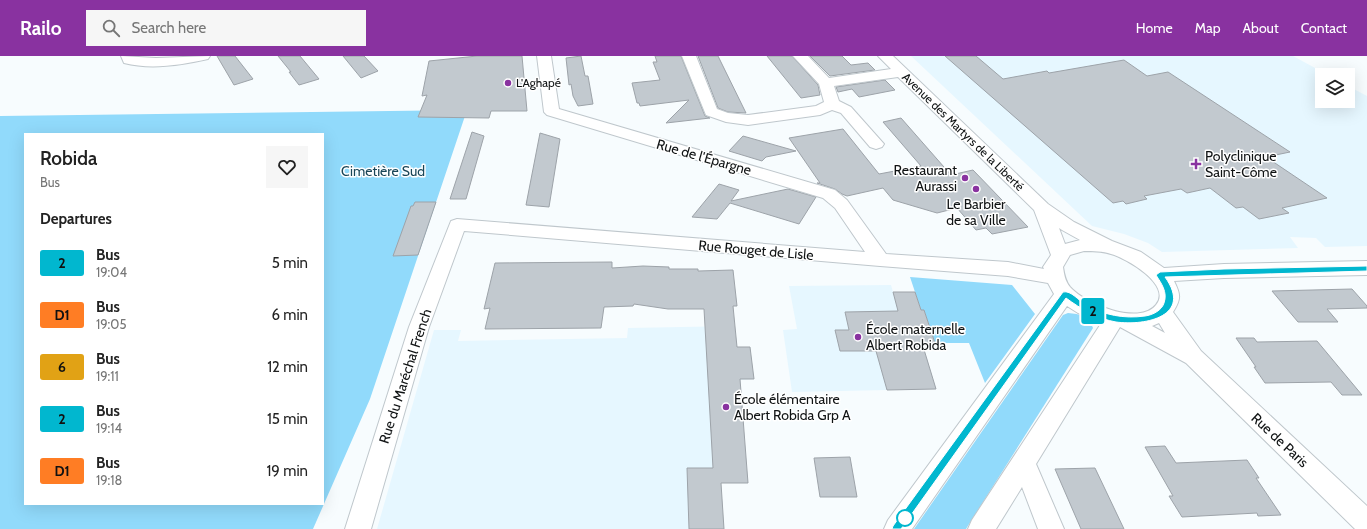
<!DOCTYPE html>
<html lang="en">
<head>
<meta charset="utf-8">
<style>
  body { margin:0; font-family:Cabin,sans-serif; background:#f6f6f6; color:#222; height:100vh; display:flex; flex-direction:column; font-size:15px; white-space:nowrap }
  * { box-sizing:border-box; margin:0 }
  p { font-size:13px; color:#767676 }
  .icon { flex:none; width:22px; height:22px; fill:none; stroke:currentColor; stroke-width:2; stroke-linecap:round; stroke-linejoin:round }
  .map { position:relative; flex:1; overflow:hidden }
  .drawer { position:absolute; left:24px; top:77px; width:300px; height:372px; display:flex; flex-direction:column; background:#fff; border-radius:0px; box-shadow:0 4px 16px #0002 }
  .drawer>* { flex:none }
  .badge { padding:0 8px; border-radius:3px; font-size:14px; line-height:26px }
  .controls { position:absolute; left:1315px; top:12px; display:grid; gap:8px }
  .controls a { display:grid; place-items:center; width:40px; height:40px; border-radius:0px; background:#fff; box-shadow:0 4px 16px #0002; font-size:20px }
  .map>.badge { position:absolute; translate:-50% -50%; box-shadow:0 0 0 2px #fff }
  h2 { padding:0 16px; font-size:15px; line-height:36px }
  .round { display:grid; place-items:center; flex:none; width:42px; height:42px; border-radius:0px; background:#f6f6f6 }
  .head { display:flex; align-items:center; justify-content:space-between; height:68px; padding:0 16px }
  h1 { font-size:19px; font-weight:600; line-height:30px }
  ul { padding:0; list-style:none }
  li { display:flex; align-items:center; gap:12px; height:52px; padding:0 16px }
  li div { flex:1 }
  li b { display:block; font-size:15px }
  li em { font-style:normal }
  li .badge { min-width:44px; font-weight:700; text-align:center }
  header { display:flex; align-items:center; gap:24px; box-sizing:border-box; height:56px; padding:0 20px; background:#8932a0; color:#fff }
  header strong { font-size:19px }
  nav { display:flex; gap:22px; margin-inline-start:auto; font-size:14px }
  .search { width:280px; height:36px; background:#f6f6f6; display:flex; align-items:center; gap:10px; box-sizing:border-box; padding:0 14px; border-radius:0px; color:#767676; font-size:15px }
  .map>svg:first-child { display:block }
  .built { fill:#e6f7ff }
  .green { fill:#91dafb; fill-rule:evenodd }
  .building { fill:#c2c9cf; stroke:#9da3a9 }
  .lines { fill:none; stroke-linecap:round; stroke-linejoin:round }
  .minor-casing { stroke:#bfc7cc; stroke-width:2 }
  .minor { fill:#fff; fill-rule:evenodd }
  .line { fill:#01b7cf; stroke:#fff }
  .poi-dot { fill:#8932a0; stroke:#fff; stroke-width:1.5 }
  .stop-dot { fill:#fff; stroke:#01b7cf; stroke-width:2 }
  .labels { text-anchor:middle; stroke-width:3; stroke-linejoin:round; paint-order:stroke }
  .far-poi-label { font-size:12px; fill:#101314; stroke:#fff; text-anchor:start }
  .far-street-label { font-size:12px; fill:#101314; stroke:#fff }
  .poi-label { font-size:14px; fill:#101314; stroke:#fff; text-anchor:start }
  .street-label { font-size:14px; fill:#101314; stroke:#fff }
  .park-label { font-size:14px; fill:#194658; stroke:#fff }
</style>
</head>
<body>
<header>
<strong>Railo</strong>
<div class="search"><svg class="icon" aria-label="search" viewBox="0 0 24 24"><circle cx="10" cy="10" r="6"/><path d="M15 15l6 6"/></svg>Search here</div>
<nav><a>Home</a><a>Map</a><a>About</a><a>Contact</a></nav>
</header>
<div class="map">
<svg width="1367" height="473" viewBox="0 0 1367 473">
  <rect width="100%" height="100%" fill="#f7fcfe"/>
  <g class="built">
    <polygon points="911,0 1293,0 1328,19 1322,19 1322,45 1348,45 1348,30 1367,40 1367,190 1325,191 1316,182 1290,181 1298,192 1162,196 1148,187 1124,178 1092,170"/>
    <polygon points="891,229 893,236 915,236 924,254 935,287 922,287 936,333 792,336 783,274 797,273 789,230"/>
    <polygon points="735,270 737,291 750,291 754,323 740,324 748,427 721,427 724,473 377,473 434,274 461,274 458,285 627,282 628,272"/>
  </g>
  <g class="green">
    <path d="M467 54 370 343 313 473H0V60ZM25 78H323V448H25Z"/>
    <polygon points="910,221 1012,229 1035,258 985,327 969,287 935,287 924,254 921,254"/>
    <path d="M1068 257C1080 258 1089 260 1093 272L966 473H914L1063 259Z"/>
  </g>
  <g class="building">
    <polygon points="217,0 235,0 253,23 234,29"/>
    <polygon points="278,0 300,0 319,23 299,29 289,16 291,16"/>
    <polygon points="343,0 364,0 378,15 361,22"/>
    <polygon points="477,0 522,0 527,55 491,55 489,62 418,61 427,39 422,40 429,5"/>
    <polygon points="581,0 585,20 588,20 593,48 578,50 573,40 571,28 569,29 566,2"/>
    <polygon points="655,0 681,0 705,60 710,62 666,67 689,44 640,50 639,47 637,47 632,27 660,24 653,6 657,6"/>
    <polygon points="698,0 718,0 746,57 728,56 718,52"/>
    <polygon points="767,0 792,0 818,29 820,39 801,42"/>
    <polygon points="810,0 842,0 851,9 868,7 875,14 830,20"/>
    <polygon points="945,0 976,0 1003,23 1047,15 1049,17 1124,4 1147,20 1168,16 1290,96 1266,101 1327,142 1282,152 1289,157 1259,163 1243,151 1236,152 1210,132 1187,137 1181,133 1144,140 1147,143 1126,148 1123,145 1113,147"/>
    <polygon points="885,24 895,34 859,41 852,33 838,36 836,31"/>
    <polygon points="901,62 951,119 973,114 1028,171 992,178 986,172 976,174 957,152 937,157 893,144 883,132 847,140 842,138 835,133 817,127 820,127 789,82 843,73 879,118 921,110 883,66"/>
    <polygon points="472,76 484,80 466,143 450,143"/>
    <polygon points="540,77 560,83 549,151 526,149"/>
    <polygon points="743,80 796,95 766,101 762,105 729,95"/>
    <polygon points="719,128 739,134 731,145 788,133 816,141 799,168 730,147 717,163 692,161"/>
    <polygon points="415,146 436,146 418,199 393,200 406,164 411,150 413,150"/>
    <polygon points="612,206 612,212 643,210 669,211 669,213 698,213 698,215 733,214 737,250 733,250 737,291 750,291 754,323 740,323 748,427 721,427 724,473 689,473 687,412 713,412 704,253 668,253 634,248 633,250 604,251 601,272 485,273 490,252 484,253 495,207"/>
    <polygon points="1352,233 1367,250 1367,252 1327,253 1338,266 1298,266 1272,235"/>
    <polygon points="893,236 915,236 921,254 924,254 935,287 922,287 936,333 887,334 876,295 840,295 835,274 849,274 845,256 898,255"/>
    <polygon points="1236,282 1254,282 1257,286 1317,285 1362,339 1342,339 1331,326 1265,327 1254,311 1256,311"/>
    <polygon points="1165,390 1176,407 1247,404 1259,422 1256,422 1281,459 1258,460 1257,457 1182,461 1169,440 1173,440 1145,391"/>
    <polygon points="850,401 857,441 820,441 814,402"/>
    <polygon points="1095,412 1124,473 1081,473 1055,413"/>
  </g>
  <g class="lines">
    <g class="minor-casing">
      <g id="minor">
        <path d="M121 0 156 2 210 0 208 3C181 9 151 14 124 7Z"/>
        <path d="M537 0H551L559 53 835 134 847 144 886 198 1008 206 1044 213 1043 211 1051 199 1034 154 898 21 834 30 839 45 851 51 884 88 882 91 876 93 870 91 841 57 832 54 820 59 748 69 726 66 706 59 682 0H696L717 53 728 57 748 59 816 50 824 46 819 28 793 0H808L829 22 891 13 878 0H893L1048 148 1074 166 1112 185 1141 196 1164 212 1224 208 1367 205V219L1224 222 1174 225C1181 239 1181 243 1173 256L1201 295 1367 450V473H1355L1186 307 1120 271 1036 408 1064 473H1038L1022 431 996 473H968L972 464 1102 266 1078 257 1067 250 912 473H884L888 464 1054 238 1048 227 1008 220 880 210 464 175 429 271 371 473H345L409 271 451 165 457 163 865 196 835 152 823 142 547 59 544 56ZM1059 172 1062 174 1080 184 1065 188ZM1084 195C1093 195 1103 195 1111 198 1126 202 1173 229 1156 249 1139 270 1085 248 1070 231 1065 225 1064 218 1063 211L1070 199ZM1159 267 1165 277 1152 270Z"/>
      </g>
    </g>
    <use href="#minor" class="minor"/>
  </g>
  <path class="line" d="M1367 210V215L1165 221C1193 260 1146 270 1116 266 1098 263 1081 253 1066 242L901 473H892L893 470 1063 236C1071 234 1079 245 1086 249 1104 259 1124 263 1145 260 1153 259 1162 254 1164 247 1168 236 1161 227 1156 219L1160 216 1224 213Z"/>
  <g class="poi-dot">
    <circle cx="508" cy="27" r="4"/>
    <path d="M1194 102h4v4h4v4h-4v4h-4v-4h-4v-4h4z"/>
    <circle cx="965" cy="122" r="4"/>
    <circle cx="976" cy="133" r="4"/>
    <circle cx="858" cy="281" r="4"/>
    <circle cx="726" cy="351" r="4"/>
  </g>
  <circle class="stop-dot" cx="905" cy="462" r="8"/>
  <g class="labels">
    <g class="far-poi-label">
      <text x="516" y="31">L'Aghapé</text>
    </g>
    <g class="far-street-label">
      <text transform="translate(963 76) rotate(44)" y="4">Avenue des Martyrs de la Liberté</text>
    </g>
    <g class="poi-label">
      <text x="1205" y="105">Polyclinique<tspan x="1205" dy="16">Saint-Côme</tspan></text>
      <text x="957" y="119" text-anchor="end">Restaurant<tspan x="957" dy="16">Aurassi</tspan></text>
      <text x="976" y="153" text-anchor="middle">Le Barbier<tspan x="976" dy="16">de sa Ville</tspan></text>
      <text x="866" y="278">École maternelle<tspan x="866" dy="16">Albert Robida</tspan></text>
      <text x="734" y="348">École élémentaire<tspan x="734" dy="16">Albert Robida Grp A</tspan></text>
    </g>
    <g class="street-label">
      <text transform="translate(704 101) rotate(16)" y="5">Rue de l'Épargne</text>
      <text transform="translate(756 194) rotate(5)" y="5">Rue Rouget de Lisle</text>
      <text transform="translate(405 320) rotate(-72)" y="5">Rue du Maréchal French</text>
      <text transform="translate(1280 384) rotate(43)" y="5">Rue de Paris</text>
    </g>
    <g class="park-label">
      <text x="383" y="120">Cimetière Sud</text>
    </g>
  </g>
</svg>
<div class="controls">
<a><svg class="icon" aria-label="layers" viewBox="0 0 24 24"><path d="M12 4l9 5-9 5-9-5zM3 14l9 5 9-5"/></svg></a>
</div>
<b class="badge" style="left:1093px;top:255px;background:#01b7cf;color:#111">2</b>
<section class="drawer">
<div class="head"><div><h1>Robida</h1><p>Bus</p></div><a class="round"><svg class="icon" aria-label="heart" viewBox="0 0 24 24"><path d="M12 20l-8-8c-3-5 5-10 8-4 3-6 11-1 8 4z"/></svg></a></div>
<h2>Departures</h2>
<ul>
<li><span class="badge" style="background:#01b7cf;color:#111">2</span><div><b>Bus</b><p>19:04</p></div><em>5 min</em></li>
<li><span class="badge" style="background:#ff7d24;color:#111">D1</span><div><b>Bus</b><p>19:05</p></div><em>6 min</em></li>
<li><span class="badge" style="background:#e1a215;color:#111">6</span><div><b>Bus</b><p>19:11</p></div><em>12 min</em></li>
<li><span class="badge" style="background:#01b7cf;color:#111">2</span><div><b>Bus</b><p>19:14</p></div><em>15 min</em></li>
<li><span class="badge" style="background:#ff7d24;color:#111">D1</span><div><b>Bus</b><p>19:18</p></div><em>19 min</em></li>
</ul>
</section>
</div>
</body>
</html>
